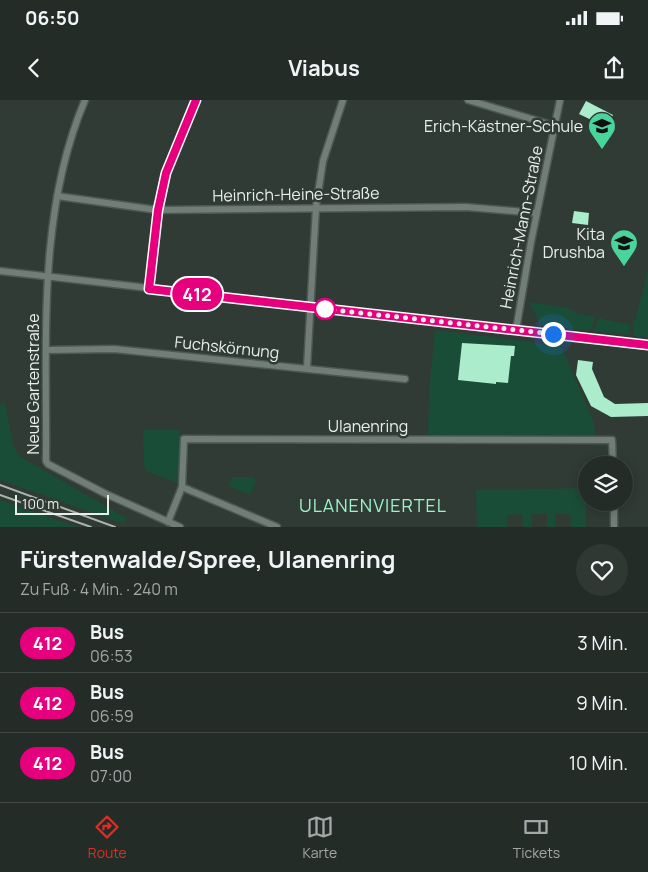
<!DOCTYPE html>
<html lang="de">
<head>
<meta charset="utf-8">
<style>
  body { margin:0; font-family:Manrope,sans-serif; background:#303834; color:#f1f3f6; height:100vh; display:flex; flex-direction:column; font-size:19px; white-space:nowrap }
  * { box-sizing:border-box; margin:0 }
  p { font-size:16px; color:#a3a7a8 }
  .icon { flex:none; width:28px; height:28px; fill:none; stroke:currentColor; stroke-width:2; stroke-linecap:round; stroke-linejoin:round }
  .map { position:relative; height:427px; overflow:hidden }
  .side { display:flex; flex-direction:column; background:#242c28; flex:1 }
  .side>* { flex:none }
  .badge { padding:0 10px; border-radius:16px; font-size:18px; line-height:32px }
  .tools { position:absolute; left:578px; top:356px; display:grid; gap:10px }
  .tools a { display:grid; place-items:center; width:55px; height:55px; border-radius:50%; background:#242c28; box-shadow:0 2px 12px #0003,0 0 0 1px #414845; font-size:25px }
  .scale { position:absolute; left:15px; bottom:12px; width:94px; box-sizing:border-box; padding-left:5px; border:2px solid #e8efeb; border-top:0; font-size:14px; line-height:18px; white-space:nowrap; color:#e8efeb; -webkit-text-stroke:4px #303b35; paint-order:stroke }
  .you { position:absolute; width:25px; height:25px; margin:-12px; border:4px solid #fff; border-radius:50%; background:#1a73e8; box-shadow:0 0 0 8px #1a73e833 }
  .map>.badge { position:absolute; translate:-50% -50%; box-shadow:0 0 0 2px #fff }
  .round { display:grid; place-items:center; flex:none; width:52px; height:52px; border-radius:26px; background:#303834 }
  .summary { display:flex; align-items:center; justify-content:space-between; height:85px; padding:0 20px }
  h1 { font-size:24px; font-weight:700; line-height:38px }
  ul { padding:0; list-style:none }
  li { display:flex; align-items:center; gap:15px; height:60px; padding:0 20px; border-top:1px solid #414845 }
  li div { flex:1 }
  li b { display:block; font-size:19px }
  li em { font-style:normal }
  li .badge { min-width:55px; font-weight:700; text-align:center }
  .status { display:flex; justify-content:space-between; align-items:center; height:35px; padding:0 25px; background:#242c28; direction:ltr }
  .status svg { height:14px; fill:currentColor }
  header { display:flex; justify-content:space-between; align-items:center; height:65px; padding:0 20px; background:#242c28; font-size:22px; font-weight:700 }
  .tab-bar { display:flex; justify-content:space-around; align-items:center; height:70px; border-top:1px solid #414845; background:#242c28; font-size:14px; color:#a3a7a8 }
  .tab-bar a { display:grid; justify-items:center; gap:2px }
  .tab-bar .current { color:#d93025 }
  .map>svg:first-child { display:block }
  .green { fill:#1a4d38 }
  .building { fill:#aaeccc }
  .lines { fill:none; stroke-linecap:round; stroke-linejoin:round }
  .minor-casing { stroke:#4e5753; stroke-width:9 }
  .minor { stroke:#717d77; stroke-width:6 }
  .rail { stroke:#acb4b0; stroke-width:2 }
  .line-casing { stroke:#fff; stroke-width:11 }
  .line { stroke:#e6007e; stroke-width:8 }
  .walk { stroke:#e8efeb; stroke-width:5; stroke-dasharray:0 9 }
  .stop-dot { fill:#fff; stroke:#e6007e; stroke-width:2.5 }
  .labels { text-anchor:middle; stroke-width:5; stroke-linejoin:round; paint-order:stroke }
  .poi-label { font-size:16px; fill:#e8efeb; stroke:#303b35; text-anchor:end }
  .street-label { font-size:16px; fill:#e8efeb; stroke:#303b35 }
  .neighbourhood-label { font-size:18px; letter-spacing:1px; fill:#9df1c9; stroke:#303b35 }
</style>
</head>
<body>
<div class="status"><b>06:50</b><svg viewBox="0 0 49 12"><path d="M0 12V9h3v3zM5 12V6h3v6zM10 12V3h3v9zM15 12V0h3v12zM26 1h20v11H26zM47 4h2v5h-2z"/></svg></div>
<header><svg class="icon" aria-label="back" viewBox="0 0 24 24"><path d="M15 5l-7 7 7 7"/></svg>Viabus<svg class="icon" aria-label="share" viewBox="0 0 24 24"><path d="M12 15V3M7 8l5-5 5 5M5 13v7h14v-7"/></svg></header>
<div class="map">
<svg width="648" height="427" viewBox="0 0 648 427">
  <rect width="100%" height="100%" fill="#303b35"/>
  <g class="green">
    <polygon points="648,170 648,238 634,236 632,220 635,221"/>
    <polygon points="529,202 569,208 577,214 596,217 589,231 541,225"/>
    <polygon points="599,218 629,225 630,235 593,231"/>
    <polygon points="435,230 561,246 594,323 595,335 428,335 430,280"/>
    <polygon points="0,304 5,304 13,345 19,356 126,418 124,424 0,380"/>
    <polygon points="143,330 180,330 180,384 148,372 144,367"/>
    <polygon points="232,377 253,377 256,381 250,395 229,386"/>
    <polygon points="586,388 586,427 571,427 570,414 555,414 555,427 547,427 547,414 531,414 532,427 523,427 522,414 507,415 507,427 477,427 476,390"/>
    <polygon points="0,400 77,427 0,427"/>
  </g>
  <g class="building">
    <polygon points="586,1 613,15 606,27 579,14"/>
    <polygon points="574,111 589,113 588,125 572,123"/>
    <polygon points="462,243 515,246 514,256 511,256 508,283 496,282 496,284 458,280"/>
    <polygon points="578,260 593,262 592,269 604,297 615,304 648,303 648,316 611,317 591,306 576,275"/>
  </g>
  <g class="lines">
    <g class="minor-casing">
      <g id="minor">
        <path d="M85 0C37 113 47 241 46 361L48 364 106 394 180 427"/>
        <polyline points="468,0 555,26"/>
        <polyline points="57,96 157,110 466,107 537,113"/>
        <polyline points="0,171 648,245"/>
        <polyline points="149,189 157,110 166,73 196,0"/>
        <polyline points="516,230 531,142 560,0"/>
        <polyline points="47,250 114,249 405,279"/>
        <polyline points="307,268 316,107 323,61 343,0"/>
        <polyline points="182,387 277,427"/>
        <polyline points="614,402 614,427"/>
        <polyline points="168,422 182,387 184,339 612,340 613,365"/>
      </g>
    </g>
    <use href="#minor" class="minor"/>
    <g class="rail">
      <polyline points="0,385 115,427"/>
      <polyline points="0,395 91,427"/>
    </g>
  </g>
  <g class="lines">
    <g class="line-casing">
      <polyline id="line" points="196,0 166,73 158,110 149,189 648,245"/>
    </g>
    <use href="#line" class="line"/>
    <polyline class="walk" points="325,209 553,234"/>
  </g>
  <defs>
    <g id="school-pin" transform="scale(1.4375)"><path d="M0 17L-7.5 6A9.5 9.5 0 1 1 7.5 6Z" fill="#49d49c" stroke="#303b35"/><path d="M0-5L7-2L0 1L-7-2ZM-4 1L0 2.5L4 1V4Q0 6-4 4Z" fill="#111"/></g>
  </defs>
  <g fill-rule="evenodd">
    <use href="#school-pin" x="602" y="26"/>
    <use href="#school-pin" x="624" y="143"/>
  </g>
  <circle class="stop-dot" cx="325" cy="209" r="10"/>
  <g class="labels">
    <g class="poi-label">
      <text x="583" y="32">Erich-Kästner-Schule</text>
      <text x="605" y="140">Kita<tspan x="605" dy="18">Drushba</tspan></text>
    </g>
    <g class="street-label">
      <text transform="translate(296 94) rotate(-1)" y="6">Heinrich-Heine-Straße</text>
      <text transform="translate(521 127) rotate(-79)" y="6">Heinrich-Mann-Straße</text>
      <text transform="translate(227 247) rotate(6)" y="6">Fuchskörnung</text>
      <text transform="translate(33 284) rotate(-90)" y="6">Neue Gartenstraße</text>
      <text x="368" y="332">Ulanenring</text>
    </g>
    <g class="neighbourhood-label">
      <text x="373" y="412">ULANENVIERTEL</text>
    </g>
  </g>
</svg>
<div class="tools">
<a><svg class="icon" aria-label="layers" viewBox="0 0 24 24"><path d="M12 4l9 5-9 5-9-5zM3 14l9 5 9-5"/></svg></a>
</div>
<div class="scale">100 m</div>
<div class="you" style="left:553px;top:234px"></div>
<b class="badge" style="left:197px;top:194px;background:#e6007e;color:#fff">412</b>
</div>
<section class="side">
<div class="summary"><div><h1>Fürstenwalde/Spree, Ulanenring</h1><p>Zu Fuß · 4 Min. · 240 m</p></div><a class="round"><svg class="icon" aria-label="heart" viewBox="0 0 24 24"><path d="M12 20l-8-8c-3-5 5-10 8-4 3-6 11-1 8 4z"/></svg></a></div>
<ul>
<li><span class="badge" style="background:#e6007e;color:#fff">412</span><div><b>Bus</b><p>06:53</p></div><em>3 Min.</em></li>
<li><span class="badge" style="background:#e6007e;color:#fff">412</span><div><b>Bus</b><p>06:59</p></div><em>9 Min.</em></li>
<li><span class="badge" style="background:#e6007e;color:#fff">412</span><div><b>Bus</b><p>07:00</p></div><em>10 Min.</em></li>
</ul>
</section>
<nav class="tab-bar">
<a class="current"><svg class="icon" aria-label="directions" viewBox="0 0 24 24"><path d="M12 3l9 9-9 9-9-9zM9 14v-3h6M13 9l2 2-2 2"/></svg>Route</a>
<a><svg class="icon" aria-label="map" viewBox="0 0 24 24"><path d="M3 6l6-2 6 2 6-2v14l-6 2-6-2-6 2zM9 4v14M15 6v14"/></svg>Karte</a>
<a><svg class="icon" aria-label="tickets" viewBox="0 0 24 24"><path d="M3 7h18v10H3zM15 7v10"/></svg>Tickets</a>
</nav>
</body>
</html>
